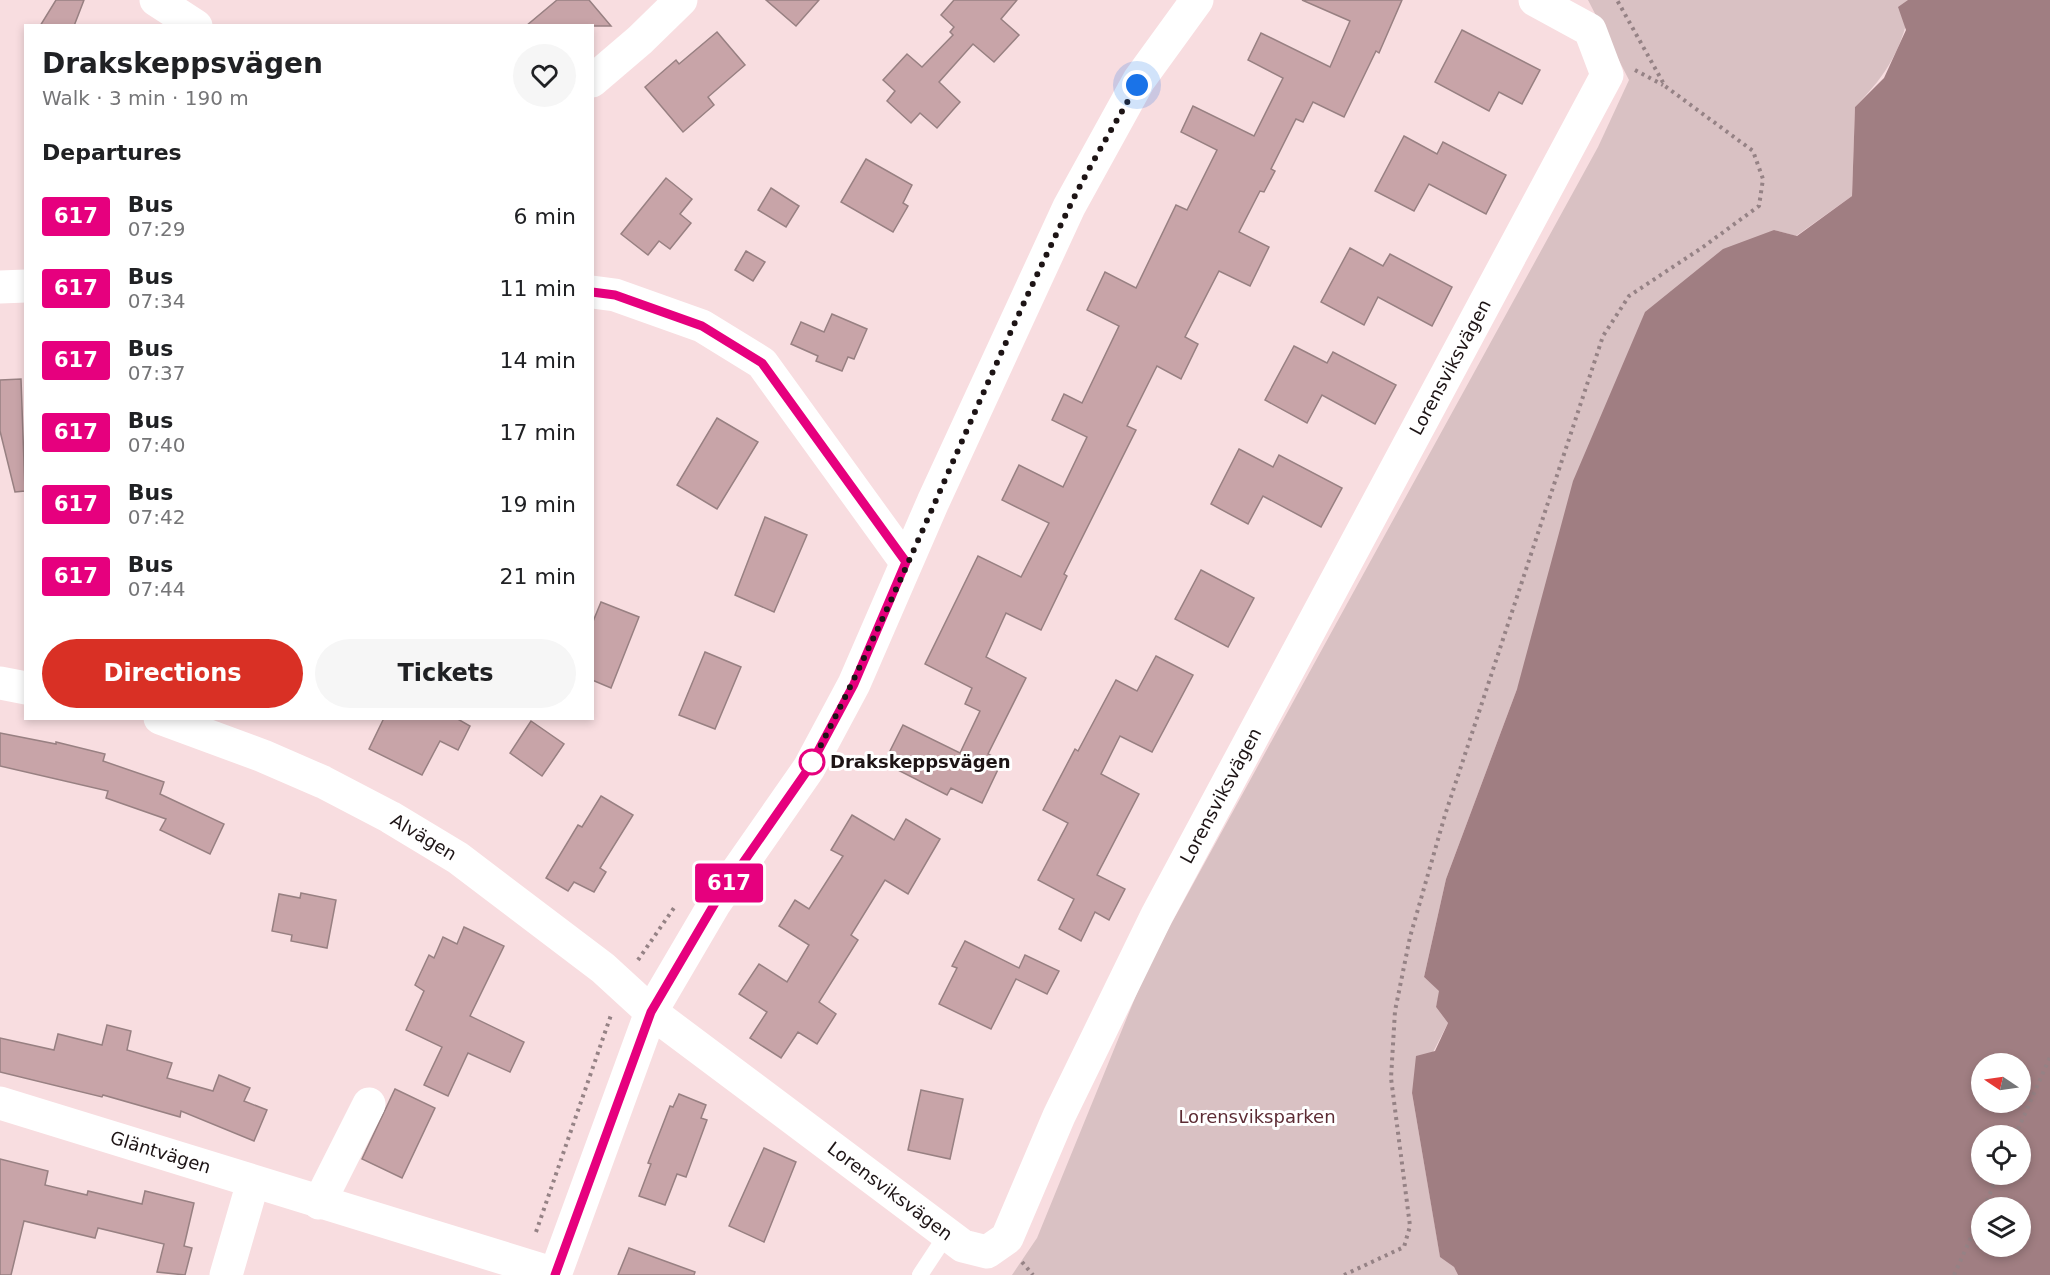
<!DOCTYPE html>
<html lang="en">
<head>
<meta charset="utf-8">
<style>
  body { margin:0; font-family:"DejaVu Sans",sans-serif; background:#f6f6f6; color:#202124; height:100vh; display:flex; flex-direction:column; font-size:22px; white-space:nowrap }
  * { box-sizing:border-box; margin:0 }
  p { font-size:20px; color:#757577 }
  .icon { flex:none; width:33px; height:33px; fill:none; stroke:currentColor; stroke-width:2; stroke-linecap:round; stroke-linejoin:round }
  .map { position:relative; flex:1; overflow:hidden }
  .side { position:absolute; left:24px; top:24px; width:570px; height:696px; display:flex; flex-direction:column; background:#fff; border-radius:0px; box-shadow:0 3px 9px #0003 }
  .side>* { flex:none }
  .badge { padding:0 12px; border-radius:4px; font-size:21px; line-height:39px }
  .needle { width:39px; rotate:283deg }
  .controls { position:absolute; left:1971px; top:1053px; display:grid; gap:12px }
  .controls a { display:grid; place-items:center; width:60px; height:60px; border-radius:50%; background:#fff; box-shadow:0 3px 9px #0003; font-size:30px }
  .you { position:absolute; width:30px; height:30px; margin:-15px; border:4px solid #fff; border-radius:50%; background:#1a73e8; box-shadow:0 0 0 9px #1a73e833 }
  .map>.badge { position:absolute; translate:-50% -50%; box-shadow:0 0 0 3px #fff }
  h2 { padding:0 18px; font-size:22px; line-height:54px }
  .round { display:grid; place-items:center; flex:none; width:63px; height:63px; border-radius:32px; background:#f6f6f6 }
  .overview { display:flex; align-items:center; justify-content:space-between; height:102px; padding:0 18px }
  h1 { font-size:28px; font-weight:800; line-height:45px }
  .button { display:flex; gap:12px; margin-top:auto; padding:12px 18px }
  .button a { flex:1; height:69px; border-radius:36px; background:#d93025; color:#fff; font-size:24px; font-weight:800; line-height:69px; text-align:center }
  .button a+a { background:#f6f6f6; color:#202124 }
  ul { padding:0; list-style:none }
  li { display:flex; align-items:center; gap:18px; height:72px; padding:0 18px }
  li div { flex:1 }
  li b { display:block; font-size:22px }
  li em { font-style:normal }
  li .badge { min-width:66px; font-weight:700; text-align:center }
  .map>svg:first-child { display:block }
  .green { fill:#d9c1c3 }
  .water { fill:#a07e82; fill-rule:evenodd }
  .building { fill:#c8a4a8; stroke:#988082; stroke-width:1.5 }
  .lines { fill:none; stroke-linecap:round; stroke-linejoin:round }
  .path { stroke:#958285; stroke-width:4; stroke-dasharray:3 4.5; stroke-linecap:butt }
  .lane { stroke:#fff; stroke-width:16 }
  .street { stroke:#fff; stroke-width:33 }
  .secondary { stroke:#fff; stroke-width:33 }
  .line-casing { stroke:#fff; stroke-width:14 }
  .line { stroke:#e6007e; stroke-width:9 }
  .walk { stroke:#1d1415; stroke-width:6; stroke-dasharray:0 10.8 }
  .stop-dot { fill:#fff; stroke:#e6007e; stroke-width:3 }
  .labels { text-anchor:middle; stroke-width:6; stroke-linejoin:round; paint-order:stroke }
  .street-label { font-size:18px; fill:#1d1415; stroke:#fff }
  .stop-label { font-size:18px; font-weight:bold; fill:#1d1415; stroke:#fff; text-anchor:start }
  .park-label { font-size:18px; fill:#5d2c34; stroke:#fff }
</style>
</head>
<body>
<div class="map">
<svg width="2050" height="1275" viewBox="0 0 2050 1275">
  <rect width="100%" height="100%" fill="#f8dde0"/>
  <path class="green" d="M1588 0H1912C1902 49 1889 72 1855 107L1852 196 1796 236 1774 230 1517 689 1446 879 1424 977 1440 991 1436 1007 1448 1023 1412 1093 1440 1256 1454 1267 1458 1275H1012L1037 1238 1148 966 1598 147 1629 80Z"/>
  <path class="water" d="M1908 0H2050V1275H1458L1454 1267 1440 1257 1412 1093 1416 1056 1435 1051 1448 1023 1436 1007 1439 991 1424 977 1446 879 1517 689 1573 481 1645 312 1723 249 1774 230 1797 236 1852 196 1855 107 1884 78 1906 30 1898 7ZM1982 1064H2020V1102H1982ZM1982 1136H2020V1174H1982ZM1982 1208H2020V1246H1982Z"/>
  <g class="building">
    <polygon points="56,0 84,0 74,26 40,26"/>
    <polygon points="557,0 589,0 611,26 526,26"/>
    <polygon points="766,0 819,0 796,26"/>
    <polygon points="954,0 1017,0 1001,19 1019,35 994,62 973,44 939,82 960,102 937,128 920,113 911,123 887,101 895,91 883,80 907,54 922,67 953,35 950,32 954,27 941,15"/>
    <polygon points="1302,0 1402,0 1379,53 1376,51 1344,117 1313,102 1303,122 1296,119 1271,169 1275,171 1264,192 1260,191 1239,232 1269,247 1250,286 1219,271 1185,337 1198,344 1181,379 1157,366 1127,426 1136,430 1064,574 1067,576 1041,630 1006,613 986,657 1026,678 988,754 1002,761 982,803 951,788 947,795 884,763 903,725 960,753 980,711 965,704 972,688 925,664 978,556 1021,577 1049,523 1002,500 1019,465 1063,487 1087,437 1052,420 1064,394 1082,403 1119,326 1087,310 1105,272 1136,288 1176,205 1187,210 1217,150 1181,132 1193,106 1254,136 1283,78 1248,60 1261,33 1330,67 1350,21"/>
    <polygon points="1462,30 1540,70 1522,104 1499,92 1489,111 1435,82"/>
    <polygon points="717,32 745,65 708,97 714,105 683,132 645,87 676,60 679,64"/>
    <polygon points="1404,136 1437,154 1443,142 1506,175 1486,214 1429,184 1414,211 1375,191"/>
    <polygon points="866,159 912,185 903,203 908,206 893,232 841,202"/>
    <polygon points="666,178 692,199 680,214 691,223 670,249 659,241 648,255 621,234"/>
    <polygon points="771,188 799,206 786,227 758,210"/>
    <polygon points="1350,248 1383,266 1390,254 1452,287 1432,326 1378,297 1364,325 1321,302"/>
    <polygon points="746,251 765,262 753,281 735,270"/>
    <polygon points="832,314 867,329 854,359 848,357 842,371 816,361 818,356 791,344 801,322 824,332"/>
    <polygon points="1294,346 1327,363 1333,352 1396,385 1375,424 1322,395 1307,423 1265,400"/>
    <polygon points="21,379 25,491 15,492 0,431 0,380"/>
    <polygon points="717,418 758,442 717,509 677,485"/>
    <polygon points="1239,449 1273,467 1279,455 1342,488 1321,527 1263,496 1248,524 1211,504"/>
    <polygon points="765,517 807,535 774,612 735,595"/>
    <polygon points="1201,570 1254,598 1228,647 1175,619"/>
    <polygon points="601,602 639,617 611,688 592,680 592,624"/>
    <polygon points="705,652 741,667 715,729 679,715"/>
    <polygon points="1156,656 1193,675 1152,752 1120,736 1101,774 1139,794 1097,875 1125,889 1109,920 1095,912 1081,941 1059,929 1074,899 1038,880 1068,823 1043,810 1075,749 1078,751 1116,680 1137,691"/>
    <polygon points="384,718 456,718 470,726 458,750 440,741 422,775 369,749"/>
    <polygon points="531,721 564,744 542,776 510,753"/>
    <polygon points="0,733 56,744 56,742 105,754 103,761 164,782 160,794 224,824 210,854 160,830 166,819 106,798 108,791 0,766"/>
    <polygon points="601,796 633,815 600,868 606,872 594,892 574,882 568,891 546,878 578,825 582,827"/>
    <polygon points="852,815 894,840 906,819 940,839 908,894 885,880 851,935 858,940 819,1002 836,1014 817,1044 798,1032 781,1058 750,1038 767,1012 739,994 759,964 787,982 809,945 779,926 795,900 809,909 843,856 831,850"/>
    <polygon points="301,893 336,900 327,948 291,941 292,935 272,931 279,894 300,898"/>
    <polygon points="464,927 504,946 470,1016 524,1042 510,1072 468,1053 448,1096 424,1085 442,1047 406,1030 424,991 415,985 429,955 434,958 443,937 457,944"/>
    <polygon points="965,941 1019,968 1025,955 1059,971 1047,994 1016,979 991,1029 939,1004 957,968 952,966"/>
    <polygon points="107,1025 131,1031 127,1050 172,1063 167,1078 213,1091 219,1075 250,1088 244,1101 267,1110 254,1141 181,1111 180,1117 103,1095 102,1097 0,1072 0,1038 54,1050 58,1034 102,1045"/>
    <polygon points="395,1089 435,1108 402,1178 362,1159"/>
    <polygon points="921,1090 963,1099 950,1159 908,1150"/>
    <polygon points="679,1094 706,1105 701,1118 707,1120 686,1177 677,1174 665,1205 639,1196 651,1164 648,1163 670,1106 673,1107"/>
    <polygon points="764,1148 796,1162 764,1242 729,1226"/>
    <polygon points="0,1159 48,1171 45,1185 87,1195 88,1191 142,1204 145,1191 194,1203 184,1246 192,1248 185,1275 157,1272 164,1244 98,1228 95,1238 24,1221 11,1275 0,1275"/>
    <polygon points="629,1248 695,1272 694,1275 618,1275"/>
  </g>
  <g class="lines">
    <g class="path">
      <polyline points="1635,70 1663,85"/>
      <polyline points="638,960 676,905"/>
      <polyline points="2015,1136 2050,1057"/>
      <polyline points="1984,1208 1998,1174"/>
      <polyline points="536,1232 611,1015"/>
      <polyline points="1022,1262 1033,1275"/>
      <polyline points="1344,1275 1404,1247 1410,1226 1391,1078 1395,1011 1410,937 1445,815 1603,336 1629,296 1703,247 1759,206 1763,179 1753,151 1665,86 1617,0"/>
      <polyline points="1954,1275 1982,1213"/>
    </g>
    <polyline class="lane" points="920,1275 947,1234"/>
    <g class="street">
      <polyline points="156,0 196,26"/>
      <polyline points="592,81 640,40 681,0"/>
      <polyline points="0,287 26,286"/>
      <polyline points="592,292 615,295 702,326 762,363 906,562"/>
      <polyline points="0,683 26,688"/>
      <path id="s1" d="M160 718 263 756 323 782 390 817 458 858 603 968 651 1012 963 1246 987 1252 1007 1238 1059 1116 1157 915 1607 75 1590 30 1535 0"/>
      <path id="s2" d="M0 1103 555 1274"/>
      <polyline points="319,1203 369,1104"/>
      <polyline points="226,1275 253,1182"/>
    </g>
    <polyline class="secondary" points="555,1275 651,1012 715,903 809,768 854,684 933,502 1069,207 1139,80 1197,0"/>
  </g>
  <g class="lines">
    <g class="line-casing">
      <polyline id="line" points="555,1275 651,1012 715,903 809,768 854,684 906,562 762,363 702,326 615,295 592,292"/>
    </g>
    <use href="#line" class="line"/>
    <path class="walk" d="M812 762 809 768C905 586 978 393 1069 208 1089 166 1114 126 1137 85"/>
  </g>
  <circle class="stop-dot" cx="812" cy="762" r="12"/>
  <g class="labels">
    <g class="street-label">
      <text dy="6" stroke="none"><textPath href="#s1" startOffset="1994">Lorensviksvägen</textPath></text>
      <text dy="6" stroke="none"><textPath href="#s1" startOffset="1508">Lorensviksvägen</textPath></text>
      <text dy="6" stroke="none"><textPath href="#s1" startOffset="290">Alvägen</textPath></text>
      <text dy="6" stroke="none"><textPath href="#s2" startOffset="168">Gläntvägen</textPath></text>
      <text dy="6" stroke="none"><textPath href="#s1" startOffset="876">Lorensviksvägen</textPath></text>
    </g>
    <g class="stop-label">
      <text x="830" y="768">Drakskeppsvägen</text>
    </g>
    <g class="park-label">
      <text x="1257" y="1123">Lorensviksparken</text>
    </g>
  </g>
</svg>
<div class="controls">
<a><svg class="needle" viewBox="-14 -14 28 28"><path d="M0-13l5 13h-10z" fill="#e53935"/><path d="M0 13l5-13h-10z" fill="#757577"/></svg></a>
<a><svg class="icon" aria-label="locate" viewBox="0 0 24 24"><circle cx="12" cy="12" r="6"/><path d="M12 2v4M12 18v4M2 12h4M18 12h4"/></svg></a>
<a><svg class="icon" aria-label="layers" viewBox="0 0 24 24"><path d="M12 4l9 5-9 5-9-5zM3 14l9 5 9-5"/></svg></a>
</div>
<div class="you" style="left:1137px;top:85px"></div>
<b class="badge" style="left:729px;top:883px;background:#e6007e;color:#fff">617</b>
<section class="side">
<div class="overview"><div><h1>Drakskeppsvägen</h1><p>Walk · 3 min · 190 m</p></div><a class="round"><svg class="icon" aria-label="heart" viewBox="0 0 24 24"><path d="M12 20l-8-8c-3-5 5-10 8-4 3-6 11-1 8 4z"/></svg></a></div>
<h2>Departures</h2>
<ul>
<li><span class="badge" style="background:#e6007e;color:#fff">617</span><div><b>Bus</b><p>07:29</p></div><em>6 min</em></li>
<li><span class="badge" style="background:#e6007e;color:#fff">617</span><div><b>Bus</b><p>07:34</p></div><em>11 min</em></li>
<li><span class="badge" style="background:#e6007e;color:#fff">617</span><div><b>Bus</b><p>07:37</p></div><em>14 min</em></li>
<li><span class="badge" style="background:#e6007e;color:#fff">617</span><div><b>Bus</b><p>07:40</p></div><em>17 min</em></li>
<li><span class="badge" style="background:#e6007e;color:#fff">617</span><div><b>Bus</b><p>07:42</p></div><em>19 min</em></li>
<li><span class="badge" style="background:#e6007e;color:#fff">617</span><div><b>Bus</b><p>07:44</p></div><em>21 min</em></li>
</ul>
<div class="button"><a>Directions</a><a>Tickets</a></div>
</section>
</div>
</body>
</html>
